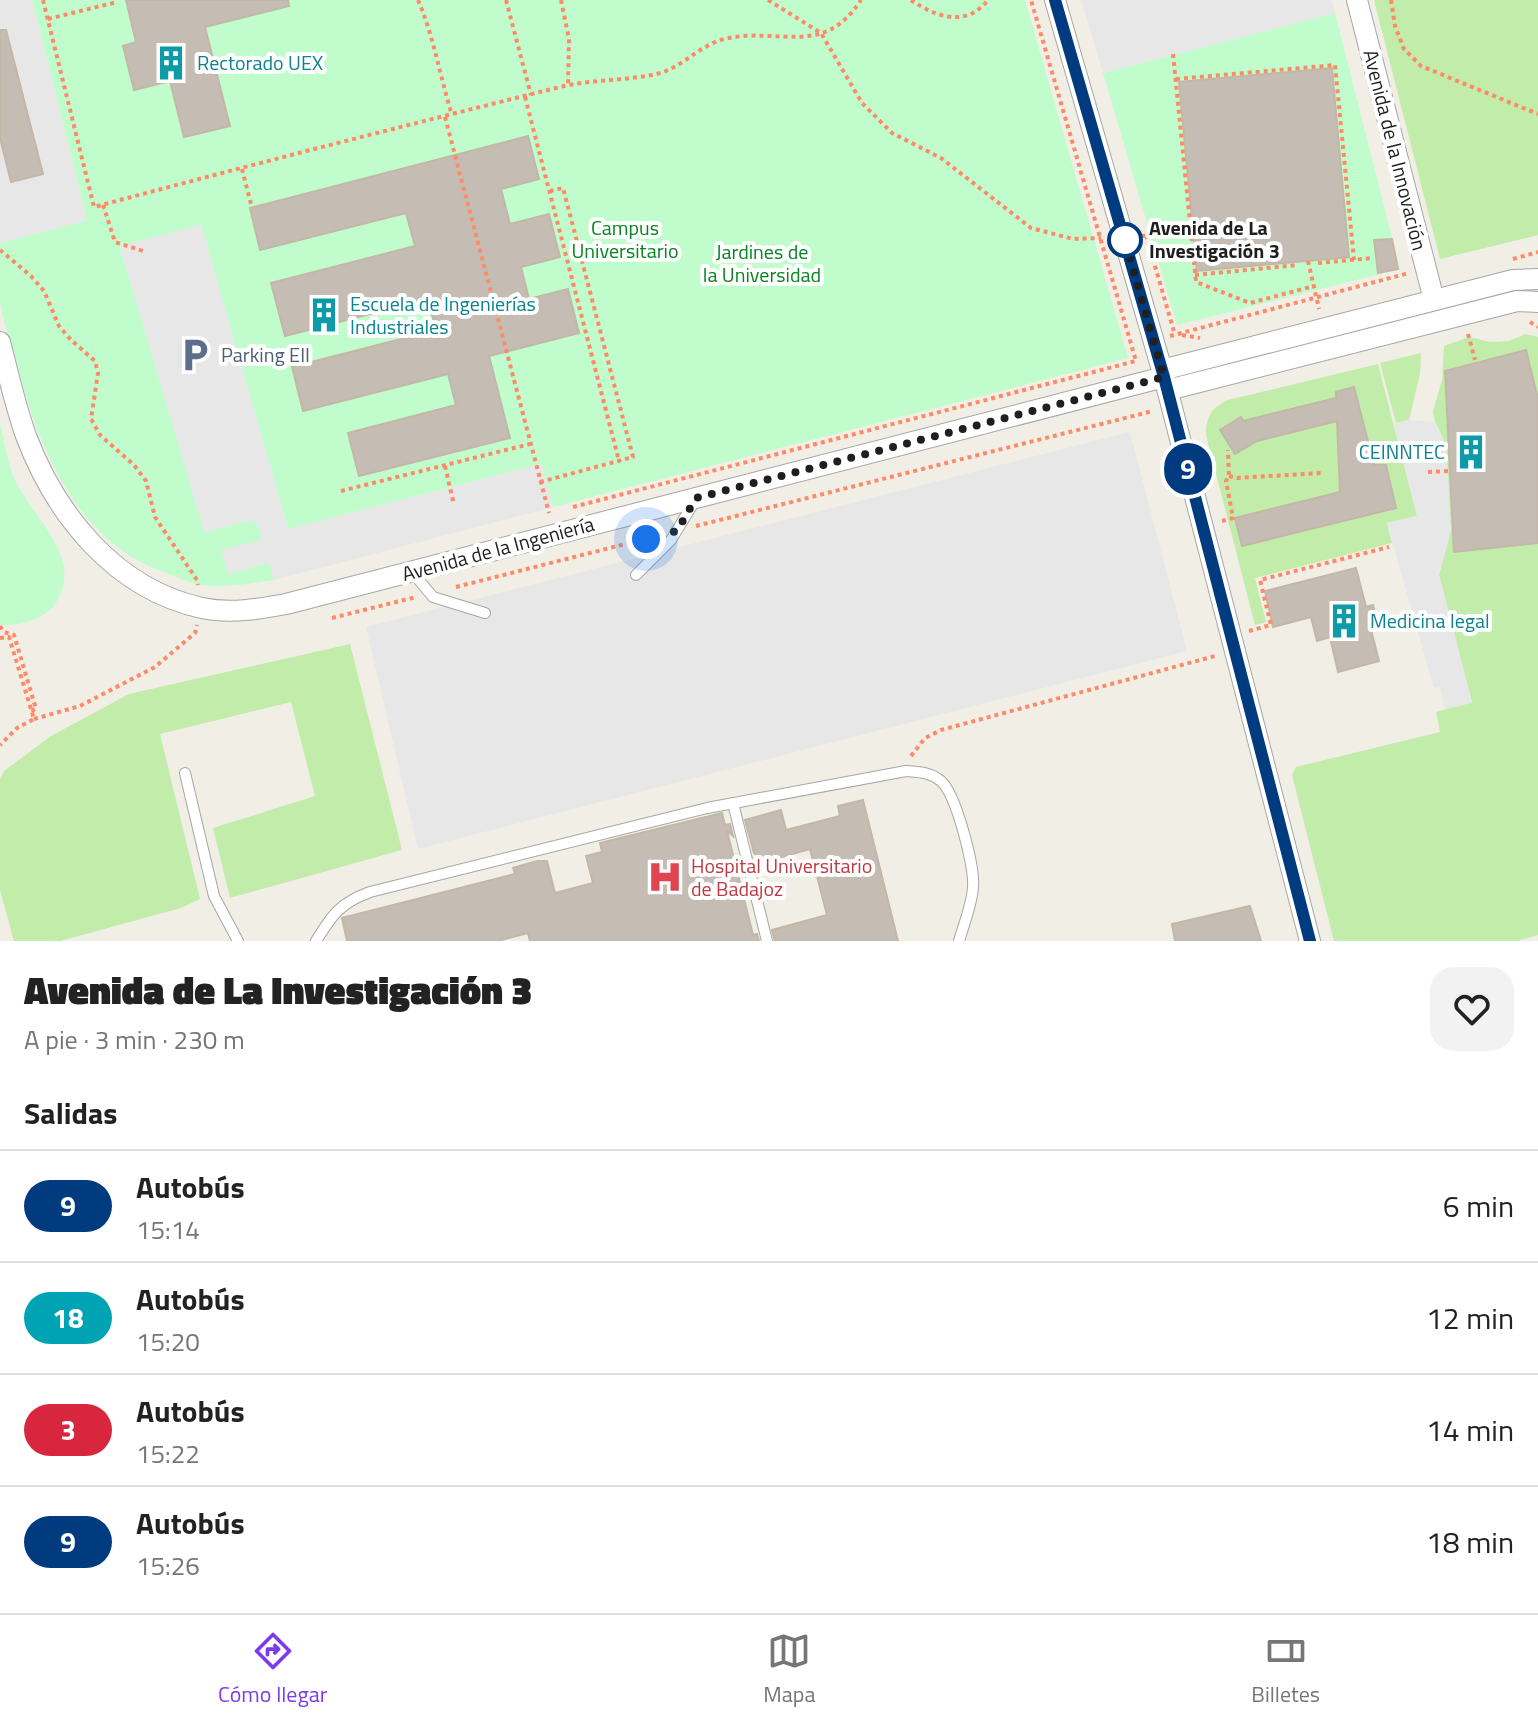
<!DOCTYPE html>
<html lang="es">
<head>
<meta charset="utf-8">
<style>
  body { margin:0; font-family:"Titillium Web",sans-serif; background:#f2f2f2; color:#222; height:100vh; display:flex; flex-direction:column; font-size:30px; white-space:nowrap }
  * { box-sizing:border-box; margin:0 }
  p { font-size:26px; color:#767676 }
  .icon { flex:none; width:44px; height:44px; fill:none; stroke:currentColor; stroke-width:2; stroke-linecap:round; stroke-linejoin:round }
  .map { position:relative; height:941px; overflow:hidden }
  .details { display:flex; flex-direction:column; background:#fff; flex:1 }
  .details>* { flex:none }
  .badge { padding:0 16px; border-radius:26px; font-size:28px; line-height:52px }
  .you { position:absolute; width:40px; height:40px; margin:-20px; border:6px solid #fff; border-radius:50%; background:#1a73e8; box-shadow:0 0 0 12px #1a73e833 }
  .map>.badge { position:absolute; translate:-50% -50%; box-shadow:0 0 0 4px #fff }
  h2 { padding:0 24px; font-size:30px; line-height:72px }
  .round { display:grid; place-items:center; flex:none; width:84px; height:84px; border-radius:24px; background:#f2f2f2 }
  .headline { display:flex; align-items:center; justify-content:space-between; height:136px; padding:0 24px }
  h1 { font-size:38px; font-weight:800; line-height:60px }
  ul { padding:0; list-style:none }
  li { display:flex; align-items:center; gap:24px; height:112px; padding:0 24px; border-top:2px solid #e0e0e0 }
  li div { flex:1 }
  li b { display:block; font-size:30px }
  li em { font-style:normal }
  li .badge { min-width:88px; font-weight:700; text-align:center }
  .tab-bar { display:flex; justify-content:space-around; align-items:center; height:112px; border-top:2px solid #e0e0e0; background:#fff; font-size:22px; color:#767676 }
  .tab-bar a { display:grid; justify-items:center; gap:4px }
  .tab-bar .on { color:#7c3aed }
  .map>svg:first-child { display:block }
  .grass { fill:#c2eca9 }
  .park { fill:#c1fccd }
  .parking { fill:#e7e7e7 }
  .building { fill:#c5bdb4; stroke:#c3b7a7; stroke-width:2 }
  .lines { fill:none; stroke-linecap:round; stroke-linejoin:round }
  .lane-casing { stroke:#a6a6a6; stroke-width:12 }
  .street-casing { stroke:#a6a6a6; stroke-width:22 }
  .path { stroke:#ff8a68; stroke-width:4; stroke-dasharray:4 4; stroke-linecap:butt }
  .lane { stroke:#fff; stroke-width:10 }
  .street { stroke:#fff; stroke-width:20 }
  .line-casing { stroke:#fff; stroke-width:18 }
  .line { stroke:#003b80; stroke-width:12 }
  .walk { stroke:#1f1f1f; stroke-width:8; stroke-dasharray:0 14.4 }
  .stop-dot { fill:#fff; stroke:#003b80; stroke-width:4 }
  .labels { text-anchor:middle; stroke-width:8; stroke-linejoin:round; paint-order:stroke }
  .culture-label { font-size:20px; fill:#0d838f; stroke:#fff; text-anchor:start }
  .street-label { font-size:20px; fill:#1f1f1f; stroke:#fff }
  .park-label { font-size:20px; fill:#078421; stroke:#fff }
  .stop-label { font-size:20px; font-weight:bold; fill:#1f1f1f; stroke:#fff; text-anchor:start }
  .service-label { font-size:20px; fill:#4e5e75; stroke:#fff; text-anchor:start }
  .health-label { font-size:20px; fill:#be3a42; stroke:#fff; text-anchor:start }
</style>
</head>
<body>
<div class="map">
<svg width="1538" height="941" viewBox="0 0 1538 941">
  <rect width="100%" height="100%" fill="#f0eee5"/>
  <g class="grass">
    <polygon points="1374,0 1538,0 1538,235 1440,259"/>
    <polygon points="1526,334 1538,337 1538,935 1517,941 1334,941 1292,775 1296,767 1440,732 1436,712 1472,702 1439,575 1451,530 1443,438 1435,422 1433,411 1442,380 1444,346 1469,337 1490,342 1509,341"/>
    <polygon points="1421,353 1420,374 1409,420 1396,423 1380,363"/>
    <path d="M1378 364 1417 516 1387 523 1392 543 1255 578 1266 622 1255 625 1206 435C1206 417 1211 408 1228 400Z"/>
    <polygon points="350,644 402,850 230,898 213,828 315,796 291,702 160,734 200,899 181,908 60,941 14,941 0,890 0,779 4,771 51,736 129,694"/>
  </g>
  <g class="park">
    <path d="M32 0H1025L1128 358 553 507 541 464 288 529 201 225 120 247 205 532 252 520 260 527 261 540 228 574 269 563 274 580C249 584 225 588 201 585 189 583 177 577 166 573 76 542 39 448 17 364 11 343 2 320 0 299 0 280 0 262 0 243L87 220Z"/>
    <polygon points="1335,13 1400,269 1177,325 1103,73"/>
    <path d="M0 424C5 442 7 462 14 478 32 518 86 558 55 604 44 620 19 626 0 625Z"/>
  </g>
  <g class="parking">
    <polygon points="0,0 32,0 87,220 0,243"/>
    <polygon points="1081,0 1332,0 1335,13 1103,73"/>
    <polygon points="201,225 288,529 542,464 553,507 274,580 269,563 228,574 221,550 261,540 260,527 251,520 204,532 120,246"/>
    <polygon points="1409,420 1435,422 1443,438 1447,455 1451,530 1439,575 1472,703 1445,709 1440,687 1434,688 1387,523 1417,516 1394,424"/>
    <polygon points="1130,432 1187,651 418,849 366,627"/>
  </g>
  <g class="building">
    <polygon points="126,0 288,0 289,6 205,27 230,126 184,137 170,81 134,90 123,46 136,42"/>
    <polygon points="0,30 6,30 43,174 11,182 0,138"/>
    <polygon points="1332,68 1349,257 1197,271 1179,82"/>
    <polygon points="528,136 539,179 501,189 510,224 549,214 560,257 521,267 529,299 568,289 579,333 489,356 510,438 359,476 348,433 456,405 448,374 303,411 292,367 436,330 428,299 285,336 271,283 415,246 406,213 260,250 250,208"/>
    <polygon points="1392,239 1398,269 1378,273 1374,240"/>
    <polygon points="1526,350 1538,399 1538,543 1454,552 1445,371"/>
    <polygon points="1354,387 1374,465 1386,465 1396,508 1242,546 1235,518 1340,492 1337,421 1257,441 1235,454 1220,430 1241,417 1243,421 1336,398 1336,392"/>
    <polygon points="1356,568 1366,607 1373,605 1378,624 1370,626 1379,661 1338,672 1330,637 1317,641 1311,617 1273,627 1265,591"/>
    <polygon points="863,800 898,941 775,941 772,930 827,915 810,849 764,862 754,853 745,820 781,810 786,830 840,816 838,806"/>
    <polygon points="722,813 725,825 730,824 733,836 727,831 753,935 757,934 759,941 530,941 528,933 497,941 347,941 342,918 515,874 513,868 537,861 547,861 555,893 593,883 586,856 602,852 600,843"/>
    <polygon points="1250,906 1261,941 1175,941 1172,924"/>
  </g>
  <g class="lines">
    <g class="lane-casing">
      <g id="lane">
        <polyline points="412,572 433,597 485,613"/>
        <polyline points="636,575 671,540 696,499"/>
        <polyline points="185,773 214,896 238,941"/>
        <polyline points="733,803 767,941"/>
        <path d="M316 941C332 915 340 903 370 892L707 808 906 771C919 772 930 772 941 781 956 794 975 867 973 887 972 904 964 924 959 941"/>
      </g>
    </g>
    <g class="street-casing">
      <g id="street">
        <polyline points="1055,0 1164,377 1310,941"/>
        <polyline points="1357,0 1434,300"/>
        <path d="M0 342C8 373 15 405 26 436 56 515 115 589 202 608 230 614 259 609 286 604L1164 377"/>
        <polyline points="1162,370 1513,280 1538,279"/>
        <polyline points="1168,390 1517,301 1538,302"/>
      </g>
    </g>
    <g class="path">
      <path d="M43 0 94 207C250 165 407 125 564 86 596 79 629 81 660 73 684 66 700 45 724 39 778 26 823 59 861 0"/>
      <path d="M418 0C434 37 440 77 452 115"/>
      <polyline points="506,0 531,95"/>
      <polyline points="561,0 569,39 568,85"/>
      <polyline points="768,0 821,33 862,103 892,133 941,158 1031,228 1073,239 1101,238"/>
      <path d="M911 0C936 17 966 28 988 0"/>
      <polyline points="1391,0 1395,26 1404,49 1421,66 1538,114"/>
      <polyline points="48,19 117,2"/>
      <polyline points="1173,54 1196,282 1250,303 1314,286"/>
      <polyline points="1176,79 1335,65 1354,260"/>
      <polyline points="525,97 619,461"/>
      <polyline points="445,117 549,513"/>
      <polyline points="242,169 251,204"/>
      <polyline points="103,205 115,242 143,251"/>
      <polyline points="1146,235 1175,335"/>
      <polyline points="1142,236 1191,231"/>
      <polyline points="0,250 31,276 44,291 59,326 71,340 95,361 98,373 91,419 100,435 134,465 146,481 155,517 197,580 198,585"/>
      <polyline points="1513,259 1538,252"/>
      <polyline points="1308,261 1319,309"/>
      <polyline points="1318,263 1373,258"/>
      <polyline points="1195,275 1298,265"/>
      <polyline points="1530,322 1538,327"/>
      <polyline points="1468,334 1475,360"/>
      <polyline points="1182,335 1200,338"/>
      <polyline points="1170,336 1409,273"/>
      <polyline points="445,466 454,505"/>
      <polyline points="1428,472 1448,471"/>
      <polyline points="1229,476 1237,478 1321,473"/>
      <polyline points="540,482 633,457 563,188 550,191"/>
      <polyline points="341,491 530,444"/>
      <polyline points="573,507 1136,361 1031,0"/>
      <polyline points="1222,521 1233,518 1226,481 1229,476 1228,450"/>
      <polyline points="696,526 1153,411"/>
      <polyline points="456,587 653,537"/>
      <polyline points="332,618 416,597"/>
      <polyline points="0,626 4,632 14,635 36,709 31,711"/>
      <polyline points="1249,631 1271,625 1260,580 1389,547"/>
      <polyline points="0,638 9,637 34,719 17,728 0,745"/>
      <polyline points="34,719 80,706 155,667 195,633 197,625"/>
      <polyline points="911,756 925,738 941,730 1215,656"/>
    </g>
    <use href="#lane" class="lane"/>
    <use href="#street" class="street"/>
  </g>
  <g class="lines">
    <g class="line-casing">
      <polyline id="line" points="1055,0 1164,377 1310,941"/>
    </g>
    <use href="#line" class="line"/>
    <polyline class="walk" points="646,539 677,531 696,498 1164,377 1124,237 1125,240"/>
  </g>
  <defs>
    <g id="building-bare" transform="scale(2.76)"><path d="M-4-6H4V6H1V3H-1V6H-4ZM-2.5-4.3h1.7v1.8h-1.7ZM.8-4.3h1.7v1.8H.8ZM-2.5-1h1.7V.8h-1.7ZM.8-1h1.7V.8H.8Z" fill="#0f9aa8" stroke="#fff" stroke-width="2.5" paint-order="stroke"/></g>
    <g id="parking-bare" transform="scale(2.76)"><path d="M-3.5-5.5H1a3.5 3.5 0 0 1 0 7H-1V5.5H-3.5ZM-1-3.4V-.6H.8a1.4 1.4 0 0 0 0-2.8Z" fill="#5c6f8a" stroke="#fff" stroke-width="2.5" paint-order="stroke"/></g>
    <g id="hospital-bare" transform="scale(2.76)"><path d="M-5-5h3v3.5h4V-5h3V5h-3V1.5h-4V5h-3Z" fill="#e0444e" stroke="#fff" stroke-width="2.5" paint-order="stroke"/></g>
  </defs>
  <g fill-rule="evenodd">
    <use href="#building-bare" x="171" y="63"/>
    <use href="#building-bare" x="324" y="315"/>
    <use href="#parking-bare" x="195" y="355"/>
    <use href="#building-bare" x="1471" y="452"/>
    <use href="#building-bare" x="1344" y="621"/>
    <use href="#hospital-bare" x="665" y="877"/>
  </g>
  <circle class="stop-dot" cx="1125" cy="240" r="16"/>
  <g class="labels">
    <g class="culture-label">
      <text x="197" y="70">Rectorado UEX</text>
      <text x="350" y="311">Escuela de Ingenierías<tspan x="350" dy="23">Industriales</tspan></text>
      <text x="1445" y="459" text-anchor="end">CEINNTEC</text>
      <text x="1370" y="628">Medicina legal</text>
    </g>
    <g class="street-label">
      <text transform="translate(1395 150) rotate(76)" y="7">Avenida de la Innovación</text>
      <text transform="translate(498 549) rotate(-15)" y="7">Avenida de la Ingeniería</text>
    </g>
    <g class="park-label">
      <text x="625" y="235">Campus<tspan x="625" dy="23">Universitario</tspan></text>
      <text x="762" y="259">Jardines de<tspan x="762" dy="23">la Universidad</tspan></text>
    </g>
    <g class="stop-label">
      <text x="1149" y="235">Avenida de La<tspan x="1149" dy="23">Investigación 3</tspan></text>
    </g>
    <g class="service-label">
      <text x="221" y="362">Parking EII</text>
    </g>
    <g class="health-label">
      <text x="691" y="873">Hospital Universitario<tspan x="691" dy="23">de Badajoz</tspan></text>
    </g>
  </g>
</svg>
<div class="you" style="left:646px;top:539px"></div>
<b class="badge" style="left:1188px;top:469px;background:#003b80;color:#fff">9</b>
</div>
<section class="details">
<div class="headline"><div><h1>Avenida de La Investigación 3</h1><p>A pie · 3 min · 230 m</p></div><a class="round"><svg class="icon" aria-label="heart" viewBox="0 0 24 24"><path d="M12 20l-8-8c-3-5 5-10 8-4 3-6 11-1 8 4z"/></svg></a></div>
<h2>Salidas</h2>
<ul>
<li><span class="badge" style="background:#003b80;color:#fff">9</span><div><b>Autobús</b><p>15:14</p></div><em>6 min</em></li>
<li><span class="badge" style="background:#00a3b4;color:#fff">18</span><div><b>Autobús</b><p>15:20</p></div><em>12 min</em></li>
<li><span class="badge" style="background:#d7263d;color:#fff">3</span><div><b>Autobús</b><p>15:22</p></div><em>14 min</em></li>
<li><span class="badge" style="background:#003b80;color:#fff">9</span><div><b>Autobús</b><p>15:26</p></div><em>18 min</em></li>
</ul>
</section>
<nav class="tab-bar">
<a class="on"><svg class="icon" aria-label="directions" viewBox="0 0 24 24"><path d="M12 3l9 9-9 9-9-9zM9 14v-3h6M13 9l2 2-2 2"/></svg>Cómo llegar</a>
<a><svg class="icon" aria-label="map" viewBox="0 0 24 24"><path d="M3 6l6-2 6 2 6-2v14l-6 2-6-2-6 2zM9 4v14M15 6v14"/></svg>Mapa</a>
<a><svg class="icon" aria-label="tickets" viewBox="0 0 24 24"><path d="M3 7h18v10H3zM15 7v10"/></svg>Billetes</a>
</nav>
</body>
</html>
